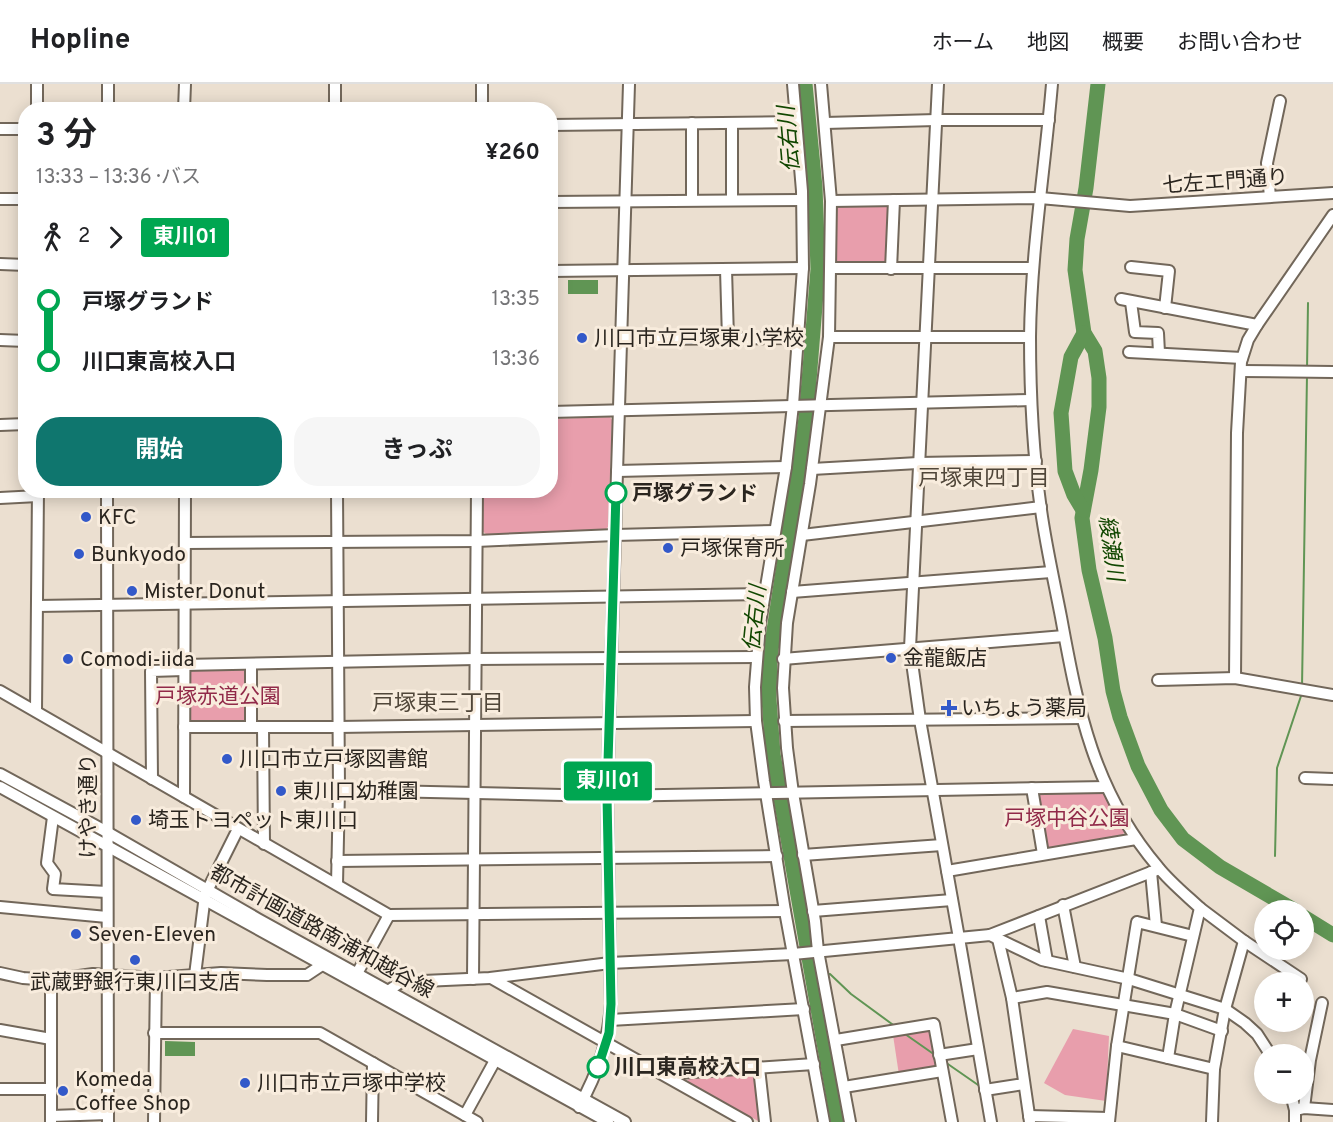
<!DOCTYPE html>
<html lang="ja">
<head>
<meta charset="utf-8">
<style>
  body { margin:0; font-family:Overpass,"Noto Sans JP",sans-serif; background:#f6f6f6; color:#202124; height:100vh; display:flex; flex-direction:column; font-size:22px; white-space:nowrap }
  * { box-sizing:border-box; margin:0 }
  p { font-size:20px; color:#757577 }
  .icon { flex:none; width:33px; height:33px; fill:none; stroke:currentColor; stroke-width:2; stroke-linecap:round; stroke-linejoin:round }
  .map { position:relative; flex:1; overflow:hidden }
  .drawer { position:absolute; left:18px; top:18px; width:540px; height:396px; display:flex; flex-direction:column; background:#fff; border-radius:24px; box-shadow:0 3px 15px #0003 }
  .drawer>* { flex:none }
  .badge { padding:0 12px; border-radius:4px; font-size:21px; line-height:39px }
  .tools { position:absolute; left:1254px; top:816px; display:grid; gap:12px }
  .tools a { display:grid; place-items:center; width:60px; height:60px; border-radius:50%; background:#fff; box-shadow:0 3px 15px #0003; font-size:30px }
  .map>.badge { position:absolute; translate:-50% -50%; box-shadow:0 0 0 3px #fff }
  .legs { display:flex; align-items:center; gap:9px; height:66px; padding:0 18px; font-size:20px }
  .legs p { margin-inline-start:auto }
  .summary { display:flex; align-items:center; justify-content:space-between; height:102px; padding:0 18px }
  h1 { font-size:33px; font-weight:700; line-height:45px }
  .cta { display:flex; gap:12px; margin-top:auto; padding:12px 18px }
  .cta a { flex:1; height:69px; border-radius:24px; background:#0f766e; color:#fff; font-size:24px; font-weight:700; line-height:69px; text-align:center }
  .cta a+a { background:#f6f6f6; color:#202124 }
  ul { padding:0 18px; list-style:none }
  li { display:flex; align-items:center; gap:21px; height:60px; font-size:22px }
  li i { display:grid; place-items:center; width:9px; height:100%; margin:0 8px; background:currentColor }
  li i::after { content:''; width:15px; height:15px; margin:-8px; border:4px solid; border-radius:50%; background:#fff }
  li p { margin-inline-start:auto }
  li:first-child i { background:linear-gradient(#0000 50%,currentColor 0) }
  li:last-child i { background:linear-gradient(currentColor 50%,#0000 0) }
  header { display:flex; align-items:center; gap:36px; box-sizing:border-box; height:84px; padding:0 30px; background:#fff; border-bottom:2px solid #e0e0e0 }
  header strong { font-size:28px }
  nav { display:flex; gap:33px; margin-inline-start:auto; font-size:21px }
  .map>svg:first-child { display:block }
  .green { fill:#e89eac }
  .water { fill:#609554 }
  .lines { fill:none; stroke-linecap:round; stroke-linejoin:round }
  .stream { stroke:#609554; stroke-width:2 }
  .river { stroke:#609554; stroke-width:15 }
  .minor-casing { stroke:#72675a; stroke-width:14 }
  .minor { stroke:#fff; stroke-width:10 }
  .line-1-casing { stroke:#fff; stroke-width:14 }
  .line-1 { stroke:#00a651; stroke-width:9 }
  .poi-dot { fill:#3359c9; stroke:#f8ecdd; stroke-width:2 }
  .stop-1-dot { fill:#fff; stroke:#00a651; stroke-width:3 }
  .labels { text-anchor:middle; stroke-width:6; stroke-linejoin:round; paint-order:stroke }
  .street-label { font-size:21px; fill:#2a251f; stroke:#f8ecdd }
  .poi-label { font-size:21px; fill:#2a251f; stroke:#f8ecdd; text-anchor:start }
  .stop-label { font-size:21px; font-weight:bold; fill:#2a251f; stroke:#f8ecdd; text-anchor:start }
  .park-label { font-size:21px; fill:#912a49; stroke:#f8ecdd }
  .water-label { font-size:22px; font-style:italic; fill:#114700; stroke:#f8ecdd }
  .neighbourhood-label { font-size:22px; fill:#504639; stroke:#f8ecdd }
</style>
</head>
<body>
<header>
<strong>Hopline</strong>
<nav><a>ホーム</a><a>地図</a><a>概要</a><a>お問い合わせ</a></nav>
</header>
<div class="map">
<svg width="1333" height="1038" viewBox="0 0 1333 1038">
  <rect width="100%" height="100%" fill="#ebdfd0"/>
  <g class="green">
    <polygon points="888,119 891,122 886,181 840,181 835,177 835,124 839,120"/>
    <polygon points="610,333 612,336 608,443 602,449 486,450 481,446 482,407 550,406 551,335"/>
    <polygon points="245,583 249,586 246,641 189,638 187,588 190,584"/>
    <polygon points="1100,707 1106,711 1125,747 1122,752 1048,765 1045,762 1037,708"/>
    <polygon points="927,945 932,948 938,980 935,985 899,991 893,951"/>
    <polygon points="1073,945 1109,952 1106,1017 1065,1011 1044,999"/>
    <polygon points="752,990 755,992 762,1035 758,1037 687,997 690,994"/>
  </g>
  <g class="water">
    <rect x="568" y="196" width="30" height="14"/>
    <polygon points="165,957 195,958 195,972 165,972"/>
  </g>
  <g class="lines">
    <g class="stream">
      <polyline points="1307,285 1308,219"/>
      <polyline points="1302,603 1307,291"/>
      <polyline points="1275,772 1277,684 1302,609"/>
      <polyline points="827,891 830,890 851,910 896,943"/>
      <polyline points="905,950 935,971"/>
      <polyline points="945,978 981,1003"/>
    </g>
    <g class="river">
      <polyline points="805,0 815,103 818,185 806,334 770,573 769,615 773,670 838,1038"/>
      <polyline points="1098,0 1086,104 1077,155 1075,186 1084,249 1095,267 1099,294 1099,323 1091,386 1082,434 1089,486 1105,554 1113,607 1120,633 1138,682 1161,726 1183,755 1220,783 1294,826"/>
      <polyline points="1083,426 1074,411 1065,387 1061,329 1071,273 1084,249"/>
      <polyline points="1304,833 1333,851"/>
    </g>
    <g class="minor-casing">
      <g id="minor">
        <polyline points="335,0 335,26"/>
        <polyline points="793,0 802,107 803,184 793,321 786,383 760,539 755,603 756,637 764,697 785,827 824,1038"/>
        <polyline points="821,0 831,117 829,253 810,400 787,539 783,604 787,664 793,709 815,837 818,867 850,1038"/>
        <path d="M1052 0C1045 84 1031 168 1030 253 1030 310 1033 369 1041 426 1046 462 1054 497 1061 533 1078 626 1094 708 1158 783 1170 798 1186 811 1200 824L1175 930 1168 974"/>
        <polyline points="37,26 37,0"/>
        <polyline points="108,26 108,0"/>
        <polyline points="184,26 185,0"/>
        <polyline points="482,26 482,0"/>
        <polyline points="692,39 692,116"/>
        <polyline points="825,39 936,36 1049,36"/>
        <polyline points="550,41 796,38"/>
        <polyline points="0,45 26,45"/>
        <polyline points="1270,113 1267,79 1280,17"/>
        <polyline points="0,115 26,115"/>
        <polyline points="732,116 732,39"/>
        <polyline points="831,117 1040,114 1130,122 1333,109"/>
        <polyline points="550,118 802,116"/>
        <polyline points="0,180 26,181"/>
        <polyline points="1131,183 1169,187 1165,224"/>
        <polyline points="831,184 1033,184"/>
        <polyline points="726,185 728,255"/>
        <polyline points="891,185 894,116"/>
        <polyline points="550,187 803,184"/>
        <polyline points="1121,215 1257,241"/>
        <polyline points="1131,218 1135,248 1158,249 1159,269"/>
        <polyline points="829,253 1030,253"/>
        <polyline points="620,255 798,254"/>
        <polyline points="0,256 26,257"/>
        <polyline points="1129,268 1242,274"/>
        <polyline points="1241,287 1333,288"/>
        <polyline points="550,328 1031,316"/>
        <polyline points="0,341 26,340"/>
        <polyline points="812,385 918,379 1036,377"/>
        <polyline points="617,387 786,383"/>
        <polyline points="107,406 108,1038"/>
        <polyline points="0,414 38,412"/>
        <polyline points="802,451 1041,423"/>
        <polyline points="185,459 476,457 615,451 775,447"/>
        <polyline points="792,508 1051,488"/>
        <polyline points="37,522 764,510"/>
        <polyline points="783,575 1064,552"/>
        <polyline points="184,581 475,575 756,573"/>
        <polyline points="1235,594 1237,349 1241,278 1248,256 1257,241 1333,131"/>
        <polyline points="1158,596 1235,594 1333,611"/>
        <polyline points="0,607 389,831 785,827"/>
        <polyline points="36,627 38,406"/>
        <polyline points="784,637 1081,634"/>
        <polyline points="184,643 338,643 756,637"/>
        <polyline points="251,643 251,580"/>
        <polyline points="263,643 264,760"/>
        <polyline points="0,690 107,748 258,835 625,1038"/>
        <polyline points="1305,694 1333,695"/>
        <polyline points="152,695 151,587 184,586"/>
        <polyline points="0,703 608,1038"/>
        <polyline points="1032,704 1043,770"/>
        <polyline points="339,706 607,712 1106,703"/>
        <polyline points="184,713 185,406"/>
        <polyline points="53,733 47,779 55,790 53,805 107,808"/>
        <polyline points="803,771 942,761"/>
        <polyline points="337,777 777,772"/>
        <polyline points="947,787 1136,755"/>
        <polyline points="1151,788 1156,842"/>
        <polyline points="337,800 339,706 337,406"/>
        <polyline points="1063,821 1075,883"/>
        <polyline points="0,823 107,833"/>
        <polyline points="1200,824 1244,857 1301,895"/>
        <polyline points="813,827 952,816"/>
        <polyline points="1039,832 1047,877"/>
        <polyline points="990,851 1159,785"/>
        <polyline points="998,855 1012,914 1047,908 1175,930 1222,947"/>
        <polyline points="0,889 23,894 51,896 93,890 156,894 221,889 267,891 307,891 322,881"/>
        <polyline points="195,891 205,811 238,745"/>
        <polyline points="491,894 747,1038"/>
        <polyline points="354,895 389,831"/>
        <polyline points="473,895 477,406"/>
        <polyline points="388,907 401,898 490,894 610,879 793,870 959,854 920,636 910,564 938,0"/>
        <polyline points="1012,914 1030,1038"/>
        <polyline points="610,936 804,925"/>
        <polyline points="0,946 51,955"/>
        <polyline points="154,949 320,949 477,1038"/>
        <polyline points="836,956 934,940 952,1038"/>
        <polyline points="1117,962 1214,985"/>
        <polyline points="939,971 978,965"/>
        <polyline points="759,984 765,1038"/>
        <polyline points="664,990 814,980"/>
        <polyline points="844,1003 942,987"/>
        <polyline points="0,1005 50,1005"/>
        <polyline points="985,1006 1024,1000"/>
        <polyline points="1291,1010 1295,1026 1295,1038"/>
        <path d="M579 1023C598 988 608 960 611 920L607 712 629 0"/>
        <polyline points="1304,1024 1310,976 1322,919"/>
        <polyline points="1295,1026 1304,1024 1333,1026"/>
        <polyline points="465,1031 498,971"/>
        <polyline points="51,1032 108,1030"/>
        <polyline points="1029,1032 1109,1034"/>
        <polyline points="51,1038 51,896"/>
        <polyline points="154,1038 156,894"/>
        <polyline points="372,1038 373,979"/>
        <polyline points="991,1038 959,854 990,851 1042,876 1129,895 1225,925 1245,939 1257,950 1270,970"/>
        <polyline points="1109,1038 1117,962 1137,838 1193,852"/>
        <polyline points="1212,1038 1214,985 1225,925 1244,857"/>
      </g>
    </g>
    <use href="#minor" class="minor"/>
  </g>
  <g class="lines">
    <g class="line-1-casing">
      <polyline id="line-1" points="598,983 609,949 611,920 607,712 616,409"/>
    </g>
    <use href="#line-1" class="line-1"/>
  </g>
  <g class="poi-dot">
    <circle cx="582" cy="254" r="6"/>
    <circle cx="86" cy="433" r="6"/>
    <circle cx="668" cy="464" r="6"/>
    <circle cx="79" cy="470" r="6"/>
    <circle cx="132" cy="507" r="6"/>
    <circle cx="891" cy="574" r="6"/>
    <circle cx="68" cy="575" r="6"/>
    <path d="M946 615h6v6h6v6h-6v6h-6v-6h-6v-6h6z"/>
    <circle cx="227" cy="675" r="6"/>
    <circle cx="281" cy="707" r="6"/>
    <circle cx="136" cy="736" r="6"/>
    <circle cx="76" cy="850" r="6"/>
    <circle cx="135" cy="876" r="6"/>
    <circle cx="245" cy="999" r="6"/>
    <circle cx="63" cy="1007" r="6"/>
  </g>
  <g class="stop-1-dot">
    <circle cx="616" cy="409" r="10"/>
    <circle cx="598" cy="983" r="10"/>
  </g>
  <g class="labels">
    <g class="street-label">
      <text transform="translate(1225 97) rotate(-4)" y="7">七左エ門通り</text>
      <text transform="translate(88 722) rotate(-90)" y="7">けやき通り</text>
      <text transform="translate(322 847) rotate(29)" y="7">都市計画道路南浦和越谷線</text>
    </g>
    <g class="poi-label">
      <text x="594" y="261">川口市立戸塚東小学校</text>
      <text x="98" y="440">KFC</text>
      <text x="680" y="471">戸塚保育所</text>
      <text x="91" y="477">Bunkyodo</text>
      <text x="144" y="514">Mister Donut</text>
      <text x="903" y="581">金龍飯店</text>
      <text x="80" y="582">Comodi-iida</text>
      <text x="961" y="631">いちょう薬局</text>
      <text x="239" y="682">川口市立戸塚図書館</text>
      <text x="293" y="714">東川口幼稚園</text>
      <text x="148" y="743">埼玉トヨペット東川口</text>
      <text x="88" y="857">Seven-Eleven</text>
      <text x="135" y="905" text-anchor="middle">武蔵野銀行東川口支店</text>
      <text x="75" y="1002">Komeda<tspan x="75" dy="24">Coffee Shop</tspan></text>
      <text x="257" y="1006">川口市立戸塚中学校</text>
    </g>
    <g class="stop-label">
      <text x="632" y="416">戸塚グランド</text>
      <text x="614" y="990">川口東高校入口</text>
    </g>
    <g class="park-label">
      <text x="218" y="619">戸塚赤道公園</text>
      <text x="1067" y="741">戸塚中谷公園</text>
    </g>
    <g class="water-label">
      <text transform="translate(788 55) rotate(-95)" y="8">伝右川</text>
      <text transform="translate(1112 464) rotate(82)" y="8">綾瀬川</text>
      <text transform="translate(754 534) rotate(-84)" y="8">伝右川</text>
    </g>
    <g class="neighbourhood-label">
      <text x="984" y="401">戸塚東四丁目</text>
      <text x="438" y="626">戸塚東三丁目</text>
    </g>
  </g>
</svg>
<div class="tools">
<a><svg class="icon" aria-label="locate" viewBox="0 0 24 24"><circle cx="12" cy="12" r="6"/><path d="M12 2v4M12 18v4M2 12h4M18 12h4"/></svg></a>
<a>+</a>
<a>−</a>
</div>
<b class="badge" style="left:608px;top:697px;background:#00a651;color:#fff">東川01</b>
<section class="drawer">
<div class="summary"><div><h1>3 分</h1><p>13:33 – 13:36 · バス</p></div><b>¥260</b></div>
<div class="legs"><svg class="icon" aria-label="walk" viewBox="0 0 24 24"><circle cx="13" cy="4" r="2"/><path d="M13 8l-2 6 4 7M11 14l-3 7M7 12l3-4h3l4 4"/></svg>2<svg class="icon" aria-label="forward" viewBox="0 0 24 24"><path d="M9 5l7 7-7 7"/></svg><b class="badge" style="background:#00a651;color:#fff">東川01</b></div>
<ul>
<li><i style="color:#00a651"></i><b>戸塚グランド</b><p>13:35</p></li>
<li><i style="color:#00a651"></i><b>川口東高校入口</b><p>13:36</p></li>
</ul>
<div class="cta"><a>開始</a><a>きっぷ</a></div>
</section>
</div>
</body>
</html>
